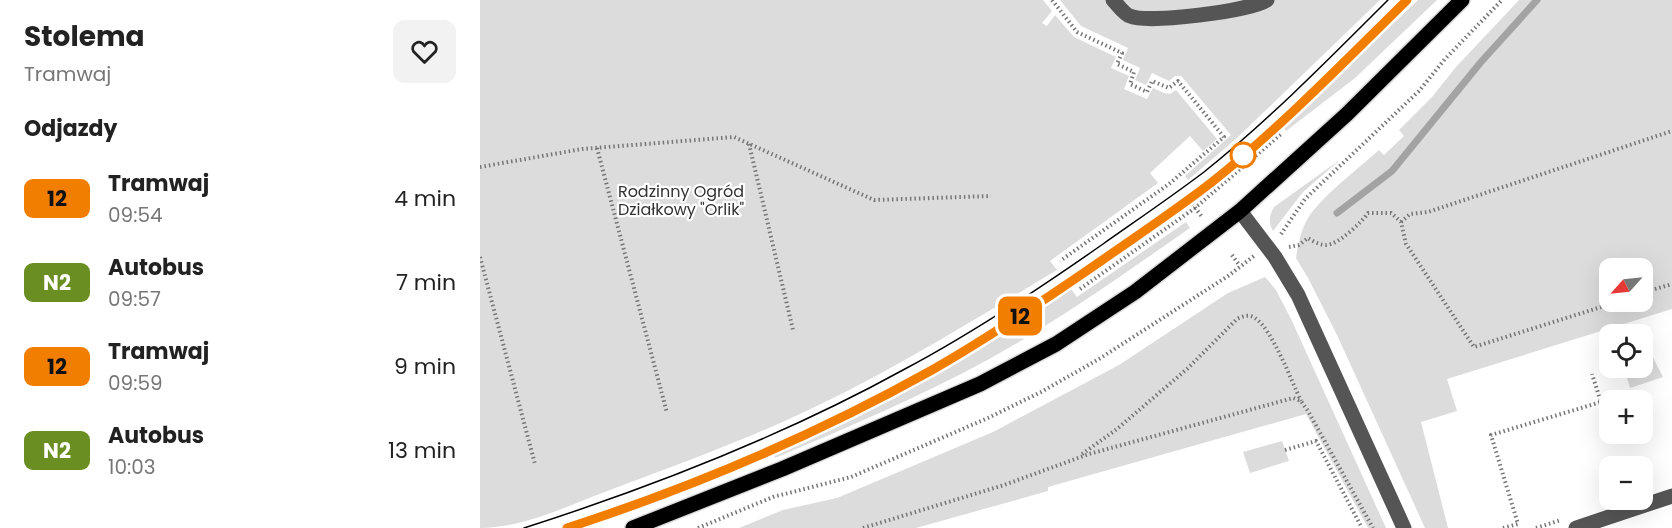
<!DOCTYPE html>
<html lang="pl">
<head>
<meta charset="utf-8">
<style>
  body { margin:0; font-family:Poppins,sans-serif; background:#f2f2f2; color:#222; height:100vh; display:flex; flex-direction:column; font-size:22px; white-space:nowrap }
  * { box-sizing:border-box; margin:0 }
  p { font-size:20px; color:#767676 }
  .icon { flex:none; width:33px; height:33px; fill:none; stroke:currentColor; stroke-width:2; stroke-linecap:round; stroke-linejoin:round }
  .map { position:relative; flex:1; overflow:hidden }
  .side { display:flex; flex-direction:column; background:#fff; width:480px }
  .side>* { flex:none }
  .badge { padding:0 12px; border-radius:9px; font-size:21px; line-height:39px }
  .needle { width:39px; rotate:243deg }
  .buttons { position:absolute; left:1119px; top:258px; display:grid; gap:12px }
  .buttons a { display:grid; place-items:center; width:54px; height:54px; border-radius:12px; background:#fff; box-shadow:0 6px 24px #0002; font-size:30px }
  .map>.badge { position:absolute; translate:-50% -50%; box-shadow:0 0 0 3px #fff }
  h2 { padding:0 24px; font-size:22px; line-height:54px }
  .round { display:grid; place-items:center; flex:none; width:63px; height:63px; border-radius:12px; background:#f2f2f2 }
  .head { display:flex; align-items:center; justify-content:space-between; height:102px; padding:0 24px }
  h1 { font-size:28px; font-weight:700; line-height:45px }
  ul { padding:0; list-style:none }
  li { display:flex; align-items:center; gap:18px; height:84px; padding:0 24px }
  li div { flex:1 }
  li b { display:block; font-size:22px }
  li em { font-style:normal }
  li .badge { min-width:66px; font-weight:700; text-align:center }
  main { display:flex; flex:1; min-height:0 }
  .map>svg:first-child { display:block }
  .green { fill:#dcdcdc; fill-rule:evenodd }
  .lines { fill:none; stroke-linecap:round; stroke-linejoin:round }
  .stream { stroke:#a3a3a3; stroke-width:7 }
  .major-casing { stroke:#dbdbdb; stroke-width:18 }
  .path { stroke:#777; stroke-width:4; stroke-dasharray:1.5 3; stroke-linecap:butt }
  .minor { stroke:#555; stroke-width:15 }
  .major { stroke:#000; stroke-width:15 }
  .tram { stroke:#000; stroke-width:1.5 }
  .line-casing { stroke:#fff; stroke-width:14 }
  .line { stroke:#f27e00; stroke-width:9 }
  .stop-dot { fill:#fff; stroke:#f27e00; stroke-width:3 }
  .labels { text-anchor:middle; stroke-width:4.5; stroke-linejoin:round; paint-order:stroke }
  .park-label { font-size:16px; fill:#333; stroke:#fff }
</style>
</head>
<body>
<main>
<section class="side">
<div class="head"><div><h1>Stolema</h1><p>Tramwaj</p></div><a class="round"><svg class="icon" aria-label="heart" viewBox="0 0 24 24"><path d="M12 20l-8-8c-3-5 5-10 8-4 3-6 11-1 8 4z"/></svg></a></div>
<h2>Odjazdy</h2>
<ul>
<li><span class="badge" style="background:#f27e00;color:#111">12</span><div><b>Tramwaj</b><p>09:54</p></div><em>4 min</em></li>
<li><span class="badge" style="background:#6b8e23;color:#fff">N2</span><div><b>Autobus</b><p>09:57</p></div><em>7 min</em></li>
<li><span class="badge" style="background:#f27e00;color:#111">12</span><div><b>Tramwaj</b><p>09:59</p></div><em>9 min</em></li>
<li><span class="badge" style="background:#6b8e23;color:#fff">N2</span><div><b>Autobus</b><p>10:03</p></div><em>13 min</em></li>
</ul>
</section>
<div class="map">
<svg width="1192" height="528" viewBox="0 0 1192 528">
  <rect width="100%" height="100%" fill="#fff"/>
  <g class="green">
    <path d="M0 0H563L572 11 562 23 567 26 575 15 594 37 636 57 631 68 649 76 644 89 667 99 673 88 684 93 690 94 696 90 737 139 723 151 710 136 670 173 678 183 570 261 577 270C489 323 401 378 307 420 249 446 189 468 130 490 89 505 44 528 0 528Z"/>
    <polygon points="580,0 900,0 758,137 708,180 705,176 751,135 701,76 695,76 689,81 672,73 666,85 655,80 660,68 643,60 648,48 601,26"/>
    <polygon points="938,0 957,0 875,78 806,131 803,127"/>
    <path d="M1039 0H1192V309L967 379 977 411 941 422 968 528H945L857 335 828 278 816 258C818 244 821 230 828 218 842 196 879 168 899 150L904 155 924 136 919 130 952 97 976 67ZM1130 268H1162V302H1130Z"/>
    <path d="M861 159 823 192 793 231C788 222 789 216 794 207Z"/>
    <path d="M706 222 710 228C645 273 581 319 511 358 442 396 368 427 295 458L294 454 410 400 470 367 591 289 597 297Z"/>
    <polygon points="785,277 796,290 812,321 906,528 888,528 826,414 568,487 568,491 436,528 259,528 303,510 357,498 513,432 639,365 748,293"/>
    <polygon points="1163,338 1183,377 1150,388 1144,368 1162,368"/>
    <polygon points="802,441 809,461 770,473 763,452"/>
  </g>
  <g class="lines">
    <polyline class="stream" points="857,213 912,171 1001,62 1057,0"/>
    <g class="major-casing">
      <polyline id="major" points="153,528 302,469 500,384 576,344 655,292 760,211 867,114 982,0"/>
    </g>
    <g class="path">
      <polyline points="572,0 597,32 642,53 637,64 654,72 650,84 667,92 672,81 689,88 698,81 744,137 689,184 580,261"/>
      <polyline points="269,144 313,330"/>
      <polyline points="117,148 187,413"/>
      <polyline points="0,167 102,149 254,137 394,200 511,196"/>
      <polyline points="712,204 723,218"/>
      <polyline points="921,222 930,214 948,212 1192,131"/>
      <polyline points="801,234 825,199 939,91 965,59 1022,0"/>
      <path d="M809 247 819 245 828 238C833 241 839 245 846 245 858 245 882 222 888 213H911L921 222 926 244 994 347 1137 302"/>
      <polyline points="752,255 760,266"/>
      <polyline points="0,257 55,464"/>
      <polyline points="600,289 715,208 801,134"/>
      <polyline points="1162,293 1192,284"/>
      <polyline points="805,450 836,441 882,528"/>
      <path d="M602 454 637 429 707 369 757 319C763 316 769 314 775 318 792 329 812 382 821 401"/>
      <polyline points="218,528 293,497 371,477 508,418 561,392 619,359 748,276 774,256"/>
      <polyline points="383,528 524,485 609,454 813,398 821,401 828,411 893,528"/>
      <polyline points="1023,528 1038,524 1011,435 1121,402 1112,374"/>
      <polyline points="1056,528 1081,520"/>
    </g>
    <g class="minor">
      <path d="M633 0C638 5 644 14 650 16 668 24 770 11 787 0"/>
      <polyline points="760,211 795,257 818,295 924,528"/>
      <polyline points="1096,528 1192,496"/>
    </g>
    <use href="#major" class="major"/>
    <g class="tram">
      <path d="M44 528C175 486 303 436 423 370 493 333 559 289 623 244 657 220 691 197 724 172 789 120 849 59 908 0"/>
      <path d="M87 528C221 484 351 428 474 357 524 328 573 294 621 261 658 235 696 210 732 182 801 127 864 62 927 0"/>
    </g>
  </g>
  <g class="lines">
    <g class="line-casing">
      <path id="line" d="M87 528C213 487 336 435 452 370 510 337 566 299 621 261 658 235 696 210 732 182 800 128 865 61 927 0"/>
    </g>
    <use href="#line" class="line"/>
  </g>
  <circle class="stop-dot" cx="763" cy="155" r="12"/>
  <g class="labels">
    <g class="park-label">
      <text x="201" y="197">Rodzinny Ogród<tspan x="201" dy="18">Działkowy "Orlik"</tspan></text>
    </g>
  </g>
</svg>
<div class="buttons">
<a><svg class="needle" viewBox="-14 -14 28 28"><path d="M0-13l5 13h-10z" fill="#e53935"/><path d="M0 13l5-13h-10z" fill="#767676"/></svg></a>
<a><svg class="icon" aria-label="locate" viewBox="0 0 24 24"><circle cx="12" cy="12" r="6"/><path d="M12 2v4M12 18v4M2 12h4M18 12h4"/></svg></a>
<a>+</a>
<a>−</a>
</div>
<b class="badge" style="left:540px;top:316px;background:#f27e00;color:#111">12</b>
</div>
</main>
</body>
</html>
